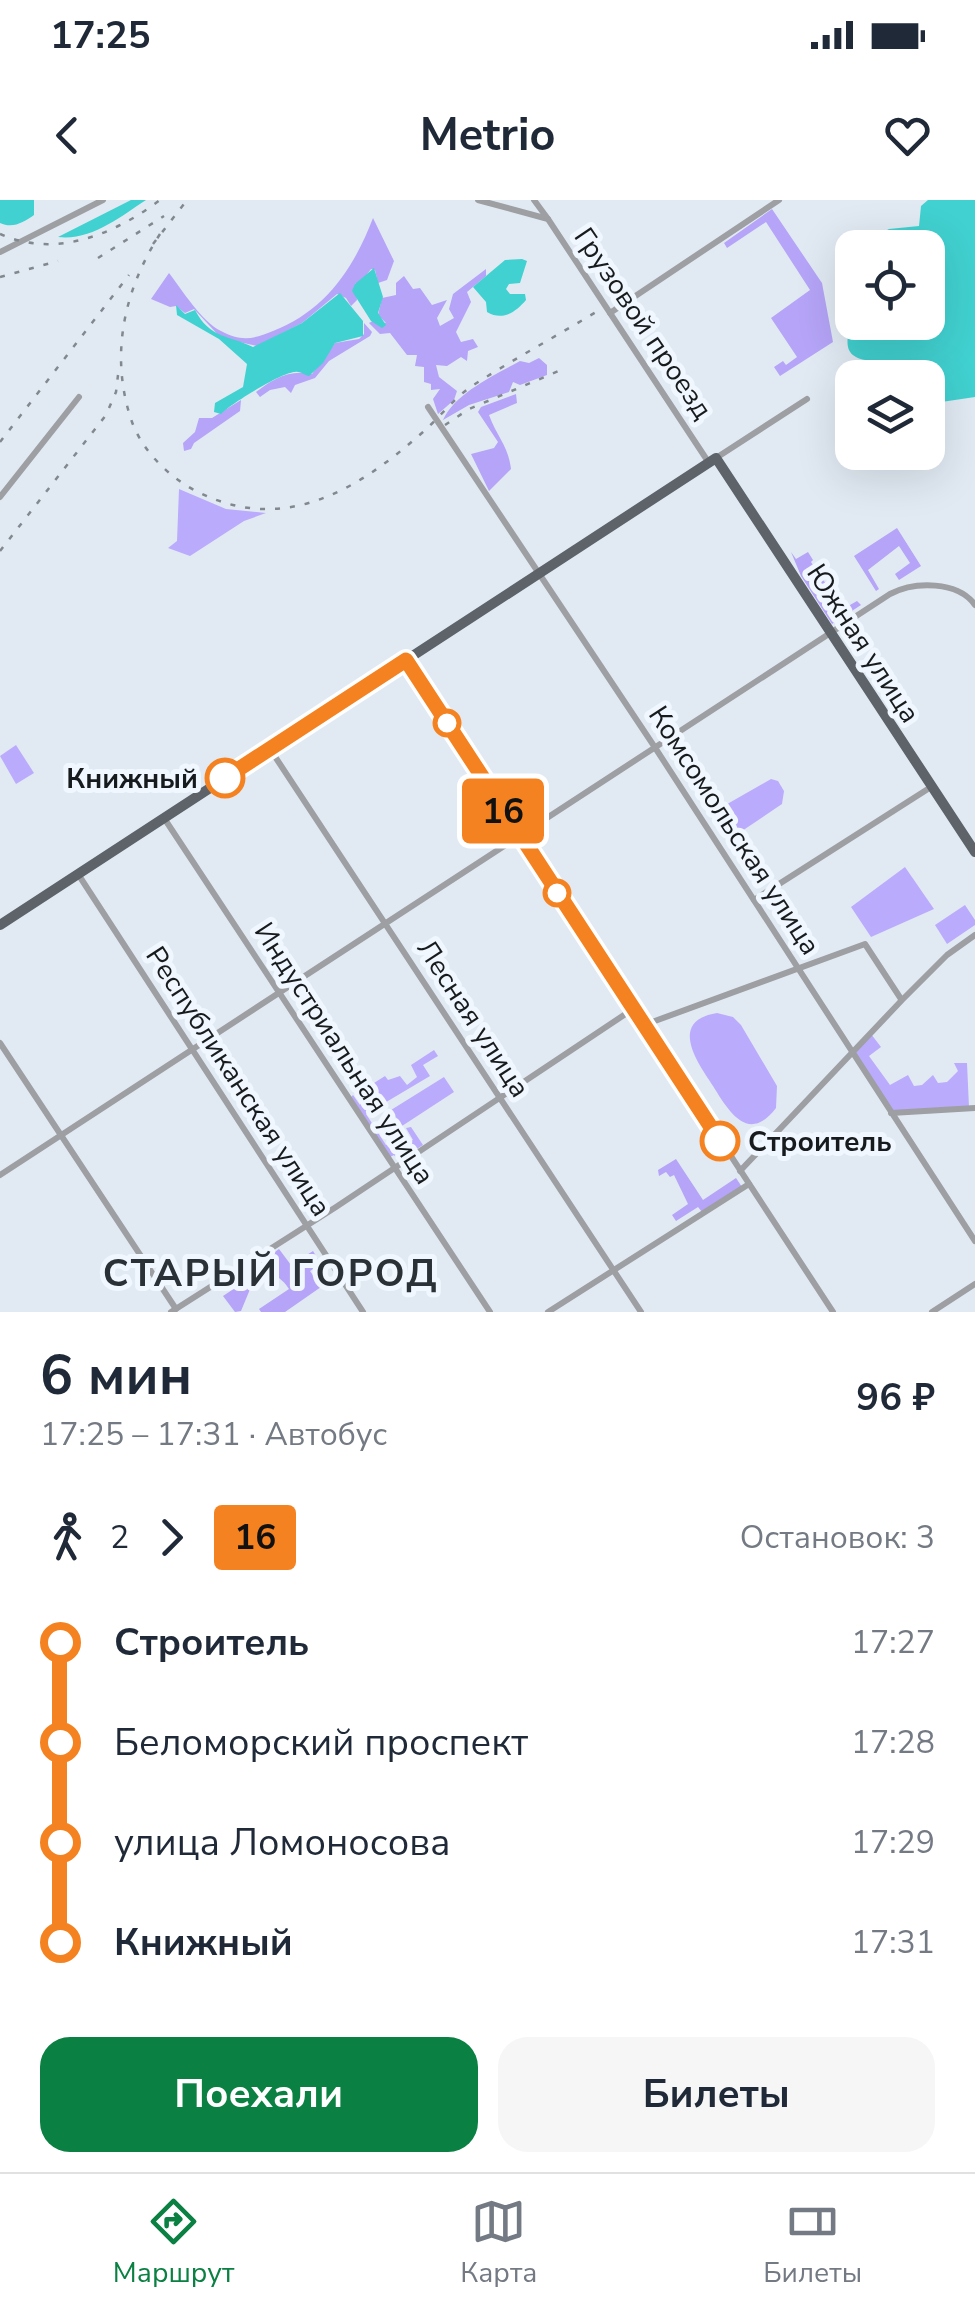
<!DOCTYPE html>
<html lang="ru">
<head>
<meta charset="utf-8">
<style>
  body { margin:0; font-family:"Nunito Sans",sans-serif; background:#f6f6f7; color:#1f2937; height:100vh; display:flex; flex-direction:column; font-size:38px; white-space:nowrap }
  * { box-sizing:border-box; margin:0 }
  p { font-size:32px; color:#747a83 }
  .icon { flex:none; width:55px; height:55px; fill:none; stroke:currentColor; stroke-width:2; stroke-linecap:round; stroke-linejoin:round }
  .map { position:relative; height:1112px; overflow:hidden }
  .side { display:flex; flex-direction:column; background:#fff; flex:1 }
  .side>* { flex:none }
  .badge { padding:0 20px; border-radius:8px; font-size:35px; line-height:65px }
  .fabs { position:absolute; left:835px; top:30px; display:grid; gap:20px }
  .fabs a { display:grid; place-items:center; width:110px; height:110px; border-radius:20px; background:#fff; box-shadow:0 10px 40px #0002; font-size:50px }
  .map>.badge { position:absolute; translate:-50% -50%; box-shadow:0 0 0 5px #fff }
  .legs { display:flex; align-items:center; gap:15px; height:110px; padding:0 40px; font-size:32px }
  .legs p { margin-inline-start:auto }
  .overview { display:flex; align-items:center; justify-content:space-between; height:170px; padding:0 40px }
  h1 { font-size:55px; font-weight:700; line-height:75px }
  .cta { display:flex; gap:20px; margin-top:auto; padding:20px 40px }
  .cta a { flex:1; height:115px; border-radius:30px; background:#0b8043; color:#fff; font-size:40px; font-weight:700; line-height:115px; text-align:center }
  .cta a+a { background:#f6f6f7; color:#1f2937 }
  ul { padding:0 40px; list-style:none }
  li { display:flex; align-items:center; gap:35px; height:100px; font-size:38px }
  li i { display:grid; place-items:center; width:15px; height:100%; margin:0 12px; background:currentColor }
  li i::after { content:''; width:25px; height:25px; margin:-12px; border:8px solid; border-radius:50%; background:#fff }
  li p { margin-inline-start:auto }
  li:first-child i { background:linear-gradient(#0000 50%,currentColor 0) }
  li:last-child i { background:linear-gradient(currentColor 50%,#0000 0) }
  .status { display:flex; justify-content:space-between; align-items:center; height:70px; padding:0 50px; background:#fff; direction:ltr }
  .status svg { height:28px; fill:currentColor }
  header { display:flex; justify-content:space-between; align-items:center; height:130px; padding:0 40px; background:#fff; font-size:45px; font-weight:700 }
  .tabs { display:flex; justify-content:space-around; align-items:center; height:140px; border-top:2px solid #e0e1e3; background:#fff; font-size:28px; color:#747a83 }
  .tabs a { display:grid; justify-items:center; gap:5px }
  .tabs .current { color:#0b8043 }
  .map>svg:first-child { display:block }
  .green { fill:#bbabfc }
  .forest { fill:#b5a4f7 }
  .water { fill:#41d1d0 }
  .lines { fill:none; stroke-linecap:round; stroke-linejoin:round }
  .minor { stroke:#9d9fa3; stroke-width:6 }
  .major { stroke:#5e6269; stroke-width:10 }
  .rail { stroke:#82888e; stroke-width:2.5; stroke-dasharray:5 10; stroke-linecap:butt }
  .line-1-casing { stroke:#fff; stroke-width:22 }
  .line-1 { stroke:#f58220; stroke-width:15 }
  .stop-1-dot { fill:#fff; stroke:#f58220; stroke-width:5 }
  .labels { text-anchor:middle; stroke-width:10; stroke-linejoin:round; paint-order:stroke }
  .street-label { font-size:28px; fill:#181b1e; stroke:#f0f7fe }
  .stop-label { font-size:28px; font-weight:bold; fill:#181b1e; stroke:#f0f7fe; text-anchor:end }
  .district-label { font-size:38px; font-weight:bold; letter-spacing:2.5px; fill:#2a3137; stroke:#f0f7fe }
</style>
</head>
<body>
<div class="status"><b>17:25</b><svg viewBox="0 0 49 12"><path d="M0 12V9h3v3zM5 12V6h3v6zM10 12V3h3v9zM15 12V0h3v12zM26 1h20v11H26zM47 4h2v5h-2z"/></svg></div>
<header><svg class="icon" aria-label="back" viewBox="0 0 24 24"><path d="M15 5l-7 7 7 7"/></svg>Metrio<svg class="icon" aria-label="heart" viewBox="0 0 24 24"><path d="M12 20l-8-8c-3-5 5-10 8-4 3-6 11-1 8 4z"/></svg></header>
<div class="map">
<svg width="975" height="1112" viewBox="0 0 975 1112">
  <rect width="100%" height="100%" fill="#e1eaf3"/>
  <g class="green">
    <polygon points="179,289 226,309 266,313 244,321 190,356 168,348 177,341"/>
    <polygon points="16,545 34,573 16,584 0,556"/>
    <polygon points="771,579 778,581 784,591 782,604 739,633 723,630 718,624 722,607"/>
    <polygon points="905,667 934,709 871,737 851,707"/>
    <polygon points="965,705 975,720 975,725 947,744 935,725"/>
    <path d="M717 813 733 817 741 825 777 886 776 908C748 945 728 910 713 886 697 862 668 821 717 813Z"/>
    <polygon points="871,834 881,847 869,856 890,885 908,875 914,886 922,885 933,875 938,883 947,882 958,871 954,863 967,863 969,907 892,911 855,852"/>
    <polygon points="434,850 438,856 423,865 430,876 366,914 386,945 395,940 401,947 413,940 406,928 411,927 423,945 398,961 394,955 390,957 351,897 353,895 360,905 363,890 385,876 388,880 400,876 407,885 417,877 411,865"/>
    <polygon points="444,877 454,892 402,926 391,910"/>
  </g>
  <g class="forest">
    <polygon points="772,9 822,83 833,142 780,176 774,167 783,161 786,165 797,157 771,118 810,90 766,22 727,48 724,43"/>
    <path d="M373 18 394 61 387 80 378 83 375 70 371 69 362 81 355 84 357 100 351 106 346 98 337 94 302 123 257 146 221 138 194 109 185 113 176 106 170 107 151 99 169 73C183 91 201 121 221 131 241 142 254 139 273 131 325 111 354 68 373 18Z"/>
    <polygon points="486,69 486,76 467,92 471,102 456,132 461,142 473,139 478,147 468,151 467,161 461,157 447,166 436,165 439,177 457,191 454,200 438,214 433,199 440,189 431,190 431,184 424,182 424,167 415,166 417,155 407,155 390,133 380,134 369,123 373,121 386,123 378,115 382,98 396,95 396,83 404,76 413,89 420,88 432,105 447,100 437,118 440,126 454,118 449,109 453,94"/>
    <path d="M364 123 372 132 370 136 329 161 315 178 295 185 291 193 285 187 270 190 260 197 256 192C273 179 289 169 312 174L335 143 359 139 364 134Z"/>
    <path d="M539 158 547 165V175L520 185 513 182 509 192 469 205 443 220C455 193 495 175 520 161L529 163Z"/>
    <path d="M516 194 517 203 489 215C497 237 508 245 511 269L489 291 471 254 494 248 498 242 478 212 481 207Z"/>
    <polygon points="241,200 240,211 194,243 191,249 184,251 183,243 195,232 199,218 212,218"/>
    <polygon points="897,328 921,366 899,380 895,374 910,363 899,346 868,370 879,389 876,391 854,356"/>
    <polygon points="791,352 796,359 808,352 813,360 811,362 843,409 857,401 861,405 832,424 801,376"/>
    <polygon points="676,959 703,1000 736,978 742,987 702,1012 698,1007 676,1021 672,1015 688,1004 674,975 670,977 666,972 659,976 658,970"/>
    <path d="M279 1049 291 1065 313 1051 321 1064 310 1071 321 1087 285 1112H261L259 1109 289 1089C281 1076 270 1074 261 1062Z"/>
    <polygon points="246,1071 253,1082 241,1111 235,1112 223,1096 232,1090 229,1083"/>
  </g>
  <g class="water">
    <path d="M0 0H34V15C24 22 13 29 0 23Z"/>
    <path d="M131 0H146C120 17 91 41 58 37Z"/>
    <path d="M928 0H975V197L928 204V178L872 177 865 160C837 154 852 134 848 116 846 105 846 112 842 102 835 86 842 62 852 49V122H928V48L854 47 889 29 919 26 921 6Z"/>
    <path d="M522 59 527 61 520 83 509 84 506 89 510 94H525L526 100C515 113 502 121 487 112L486 102 473 87 505 60Z"/>
    <polygon points="374,68 383,97 378,113 386,125 382,128 371,121 352,91 355,84"/>
    <path d="M340 93 363 121V136L335 143 323 163 309 176C304 175 300 171 295 172 282 172 229 205 221 214L214 212 215 203 243 187 247 164 219 139 177 115 176 105 185 114 195 110C210 139 229 135 253 147L302 123Z"/>
  </g>
  <g class="lines">
    <g class="minor">
      <polyline points="478,0 548,19 709,263"/>
      <polyline points="534,0 548,19"/>
      <polyline points="0,52 103,0"/>
      <polyline points="610,113 779,0"/>
      <polyline points="428,207 654,546 975,1041"/>
      <polyline points="716,258 807,199"/>
      <polyline points="0,297 79,197"/>
      <polyline points="407,461 833,1112"/>
      <polyline points="270,549 641,1112"/>
      <polyline points="164,618 490,1112"/>
      <polyline points="78,674 363,1112"/>
      <polyline points="754,700 931,587"/>
      <polyline points="644,825 865,744 901,799"/>
      <polyline points="0,843 176,1109"/>
      <polyline points="891,913 975,908"/>
      <polyline points="740,971 902,800 947,755 975,735"/>
      <path d="M0 975 890 394C915 381 958 381 975 405"/>
      <polyline points="171,1112 336,1007 633,809"/>
      <polyline points="548,1112 749,984"/>
      <polyline points="932,1112 975,1084"/>
    </g>
    <polyline class="major" points="0,725 716,258 975,652"/>
    <g class="rail">
      <path d="M0 34C56 59 115 34 160 0"/>
      <path d="M160 34C124 90 109 156 132 222 143 252 170 278 198 292 284 335 358 290 423 232 439 218 454 198 472 186 512 160 555 137 596 112"/>
      <polyline points="153,44 187,0"/>
      <polyline points="98,58 164,16"/>
      <polyline points="0,77 58,61"/>
      <polyline points="445,225 469,209 561,170"/>
      <polyline points="0,242 129,75"/>
      <polyline points="0,351 106,215 116,192 118,175"/>
    </g>
  </g>
  <g class="lines">
    <g class="line-1-casing">
      <polyline id="line-1" points="225,578 406,460 720,941"/>
    </g>
    <use href="#line-1" class="line-1"/>
  </g>
  <g class="stop-1-dot">
    <circle cx="447" cy="523" r="12"/>
    <circle cx="225" cy="578" r="18"/>
    <circle cx="557" cy="693" r="12"/>
    <circle cx="720" cy="941" r="18"/>
  </g>
  <g class="labels">
    <g class="street-label">
      <text transform="translate(644 123) rotate(56)" y="10">Грузовой проезд</text>
      <text transform="translate(864 443) rotate(57)" y="10">Южная улица</text>
      <text transform="translate(735 630) rotate(57)" y="10">Комсомольская улица</text>
      <text transform="translate(474 818) rotate(57)" y="10">Лесная улица</text>
      <text transform="translate(345 853) rotate(57)" y="10">Индустриальная улица</text>
      <text transform="translate(239 881) rotate(57)" y="10">Республиканская улица</text>
    </g>
    <g class="stop-label">
      <text x="198" y="588">Книжный</text>
      <text x="748" y="951" text-anchor="start">Строитель</text>
    </g>
    <g class="district-label">
      <text x="271" y="1086">СТАРЫЙ ГОРОД</text>
    </g>
  </g>
</svg>
<div class="fabs">
<a><svg class="icon" aria-label="locate" viewBox="0 0 24 24"><circle cx="12" cy="12" r="6"/><path d="M12 2v4M12 18v4M2 12h4M18 12h4"/></svg></a>
<a><svg class="icon" aria-label="layers" viewBox="0 0 24 24"><path d="M12 4l9 5-9 5-9-5zM3 14l9 5 9-5"/></svg></a>
</div>
<b class="badge" style="left:503px;top:611px;background:#f58220;color:#111">16</b>
</div>
<section class="side">
<div class="overview"><div><h1>6 мин</h1><p>17:25 – 17:31 · Автобус</p></div><b>96 ₽</b></div>
<div class="legs"><svg class="icon" aria-label="walk" viewBox="0 0 24 24"><circle cx="13" cy="4" r="2"/><path d="M13 8l-2 6 4 7M11 14l-3 7M7 12l3-4h3l4 4"/></svg>2<svg class="icon" aria-label="forward" viewBox="0 0 24 24"><path d="M9 5l7 7-7 7"/></svg><b class="badge" style="background:#f58220;color:#111">16</b><p>Остановок: 3</p></div>
<ul>
<li><i style="color:#f58220"></i><b>Строитель</b><p>17:27</p></li>
<li><i style="color:#f58220"></i><span>Беломорский проспект</span><p>17:28</p></li>
<li><i style="color:#f58220"></i><span>улица Ломоносова</span><p>17:29</p></li>
<li><i style="color:#f58220"></i><b>Книжный</b><p>17:31</p></li>
</ul>
<div class="cta"><a>Поехали</a><a>Билеты</a></div>
</section>
<nav class="tabs">
<a class="current"><svg class="icon" aria-label="directions" viewBox="0 0 24 24"><path d="M12 3l9 9-9 9-9-9zM9 14v-3h6M13 9l2 2-2 2"/></svg>Маршрут</a>
<a><svg class="icon" aria-label="map" viewBox="0 0 24 24"><path d="M3 6l6-2 6 2 6-2v14l-6 2-6-2-6 2zM9 4v14M15 6v14"/></svg>Карта</a>
<a><svg class="icon" aria-label="tickets" viewBox="0 0 24 24"><path d="M3 7h18v10H3zM15 7v10"/></svg>Билеты</a>
</nav>
</body>
</html>
